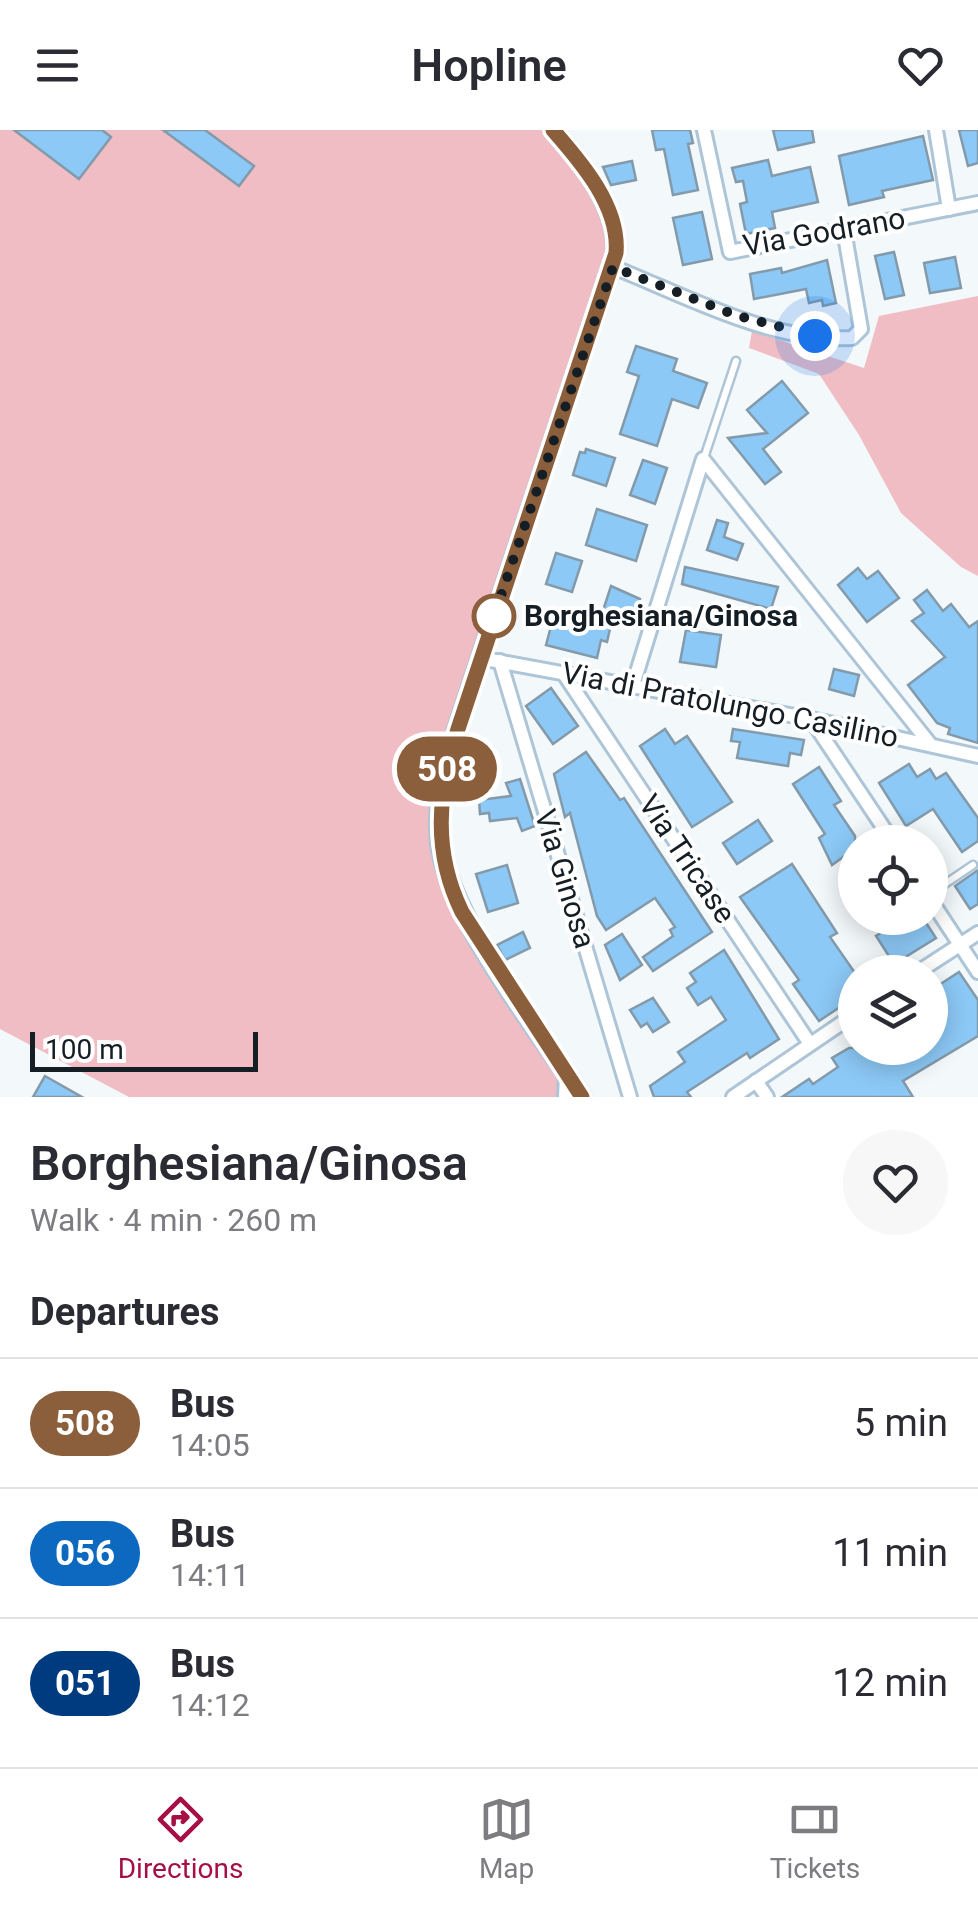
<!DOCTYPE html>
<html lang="en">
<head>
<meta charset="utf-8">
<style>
  body { margin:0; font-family:Roboto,sans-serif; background:#f7f7f7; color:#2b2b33; height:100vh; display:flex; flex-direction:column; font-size:38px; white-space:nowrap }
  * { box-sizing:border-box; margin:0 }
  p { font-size:32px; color:#7c7c81 }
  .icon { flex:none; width:55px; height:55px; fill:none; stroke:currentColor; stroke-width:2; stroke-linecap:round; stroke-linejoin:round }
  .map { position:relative; height:967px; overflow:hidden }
  .panel { display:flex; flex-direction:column; background:#fff; flex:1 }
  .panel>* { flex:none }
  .badge { padding:0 20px; border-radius:32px; font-size:35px; line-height:65px }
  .controls { position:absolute; left:838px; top:695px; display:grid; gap:20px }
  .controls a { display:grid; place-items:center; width:110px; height:110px; border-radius:50%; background:#fff; box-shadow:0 5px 25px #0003; font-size:50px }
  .scale { position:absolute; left:30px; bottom:25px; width:228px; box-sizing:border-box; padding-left:10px; border:5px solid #151e25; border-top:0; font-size:28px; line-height:35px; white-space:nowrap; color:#151e25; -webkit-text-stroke:8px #fff; paint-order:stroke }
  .you { position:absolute; width:50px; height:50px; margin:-25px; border:8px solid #fff; border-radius:50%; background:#1a73e8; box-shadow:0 0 0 15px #1a73e833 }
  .map>.badge { position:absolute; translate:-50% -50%; box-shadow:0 0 0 5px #fff }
  h2 { padding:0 30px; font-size:38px; line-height:90px }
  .round { display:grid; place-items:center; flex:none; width:105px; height:105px; border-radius:52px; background:#f7f7f7 }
  .head { display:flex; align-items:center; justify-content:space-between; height:170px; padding:0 30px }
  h1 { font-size:48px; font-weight:600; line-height:75px }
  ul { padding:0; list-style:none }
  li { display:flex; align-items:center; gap:30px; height:130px; padding:0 30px; border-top:2px solid #e1e1e2 }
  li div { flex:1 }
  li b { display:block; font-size:38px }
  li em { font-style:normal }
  li .badge { min-width:110px; font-weight:700; text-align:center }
  header { display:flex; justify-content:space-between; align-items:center; height:130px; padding:0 30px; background:#fff; font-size:45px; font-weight:600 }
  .tabs { display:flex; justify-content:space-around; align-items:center; height:140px; border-top:2px solid #e1e1e2; background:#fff; font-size:28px; color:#7c7c81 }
  .tabs a { display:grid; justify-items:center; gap:5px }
  .tabs .on { color:#a60f45 }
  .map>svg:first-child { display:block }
  .green { fill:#efbdc3 }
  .building { fill:#8cc9f6; stroke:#839aab; stroke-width:2.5 }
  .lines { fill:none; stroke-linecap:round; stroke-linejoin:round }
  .lane-casing { stroke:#adc5d7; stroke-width:11 }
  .street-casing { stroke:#adc5d7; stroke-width:18 }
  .secondary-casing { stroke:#adc5d7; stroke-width:22 }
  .lane { stroke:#fff; stroke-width:6 }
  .street { stroke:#fff; stroke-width:12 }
  .secondary { stroke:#fff; stroke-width:18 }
  .line-casing { stroke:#fff; stroke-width:22 }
  .line { stroke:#8b5e3c; stroke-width:15 }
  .walk { stroke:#151e25; stroke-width:10; stroke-dasharray:0 18 }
  .stop-dot { fill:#fff; stroke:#8b5e3c; stroke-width:5 }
  .labels { text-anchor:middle; stroke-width:8; stroke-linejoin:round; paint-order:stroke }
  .street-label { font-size:30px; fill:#151e25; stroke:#fff }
  .stop-label { font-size:30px; font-weight:bold; fill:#151e25; stroke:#fff; text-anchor:start }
</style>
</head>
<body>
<header><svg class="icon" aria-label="menu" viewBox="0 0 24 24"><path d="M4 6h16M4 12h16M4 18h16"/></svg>Hopline<svg class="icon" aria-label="heart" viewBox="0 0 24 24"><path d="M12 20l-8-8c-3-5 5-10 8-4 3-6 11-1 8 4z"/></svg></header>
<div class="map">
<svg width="978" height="967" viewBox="0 0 978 967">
  <rect width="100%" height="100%" fill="#f3f8fb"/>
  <g class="green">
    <polygon points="0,0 553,0 616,103 445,647 449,749 582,967 129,967 0,899"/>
    <polygon points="978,166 978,446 961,437 901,383 859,305 819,244 749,218 752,201 864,238 879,186"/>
  </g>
  <g class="building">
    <polygon points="14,0 102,0 111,7 79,49"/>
    <polygon points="163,0 205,0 254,36 239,56"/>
    <polygon points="652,0 690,0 693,13 688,14 698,60 673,65 664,19 656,20"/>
    <polygon points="773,0 812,0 814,12 778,20"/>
    <polygon points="959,0 978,0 978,33 968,36"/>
    <polygon points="923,6 933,50 882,61 884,67 849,75 839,26"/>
    <polygon points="768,30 772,46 810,37 818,72 772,82 775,98 746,104 740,74 747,72 743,51 736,52 732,38"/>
    <polygon points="632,31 636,50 611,55 603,37"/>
    <polygon points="702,82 712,129 683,135 673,88"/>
    <polygon points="894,122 904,165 885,169 875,126"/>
    <polygon points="955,127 961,158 930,163 924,133"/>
    <polygon points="827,130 836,173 823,176 822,170 809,173 806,159 754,169 750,144 781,138 782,143"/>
    <polygon points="636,216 677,229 673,241 707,253 698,278 672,269 657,316 620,304 639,246 627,242"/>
    <polygon points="782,251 808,283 763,319 781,342 765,354 728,308 767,303 747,280"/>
    <polygon points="586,319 615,328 606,356 573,345 580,322 585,323"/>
    <polygon points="643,330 667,338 655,374 630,365"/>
    <polygon points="597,379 647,395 636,431 586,415"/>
    <polygon points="717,390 728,393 724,407 743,414 737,430 707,420"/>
    <polygon points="556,423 582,431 572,462 546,454"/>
    <polygon points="685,437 778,457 771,479 682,454"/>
    <polygon points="858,438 867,449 878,441 899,468 867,492 838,455"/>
    <polygon points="611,456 640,469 632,492 613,486 607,512 601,510 597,528 546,515 554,485 598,496"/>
    <polygon points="927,460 943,481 951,474 969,497 978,491 978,613 948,604 950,598 937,593 908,555 945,527 912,491 924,483 914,470"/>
    <polygon points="686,500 721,505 716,537 680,532"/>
    <polygon points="834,539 859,545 854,566 829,559"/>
    <polygon points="551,558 578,596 553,614 526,576"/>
    <polygon points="665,599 675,614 687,606 732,672 692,697 640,616"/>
    <polygon points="733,599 804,610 801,625 790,623 788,636 737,628 740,612 731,611"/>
    <polygon points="586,622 620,670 624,668 712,802 653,841 643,827 673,806 670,800 675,797 655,768 606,800 597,786 570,683 565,687 554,644"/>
    <polygon points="909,634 917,647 930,639 936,649 946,643 978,688 978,711 962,722 933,679 906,696 879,653"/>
    <polygon points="819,637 841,671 834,675 855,706 855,739 846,725 832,735 819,708 825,704 793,654"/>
    <polygon points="520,649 535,696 522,701 517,688 490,691 489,683 480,684 479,670 511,666 506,653"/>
    <polygon points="758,690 772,711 737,734 723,713"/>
    <polygon points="792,734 837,803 830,807 855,843 855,867 819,891 793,854 799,850 740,767"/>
    <polygon points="507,735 518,773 488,782 476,744"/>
    <polygon points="978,740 978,774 970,779 955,756"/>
    <polygon points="904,788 923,788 936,808 894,834 876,806"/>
    <polygon points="523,802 530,818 505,830 497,815"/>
    <polygon points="622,804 642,835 620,850 605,815"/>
    <polygon points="724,820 779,909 750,928 747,923 687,962 691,967 654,967 650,956 685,932 678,922 726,890 711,867 698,875 687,858 696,852 690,843"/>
    <polygon points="959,842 978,870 978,906 903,951 913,967 782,967 809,949 813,954 838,937 832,928 849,918 930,918 930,861"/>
    <polygon points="653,868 669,892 653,902 647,893 641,897 630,880"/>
    <polygon points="45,946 82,967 33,967"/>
  </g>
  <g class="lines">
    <g class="lane-casing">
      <g id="lane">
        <polyline points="704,328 736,231"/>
        <polyline points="930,764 973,735"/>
      </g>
    </g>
    <g class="street-casing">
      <g id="street">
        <polyline points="704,0 730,122 978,73"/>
        <polyline points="936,0 949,79"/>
        <path d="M613 137C686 166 771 213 852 208L861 199 844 100"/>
        <polyline points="480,528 811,589 978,626"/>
        <polyline points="500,531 630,967"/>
        <polyline points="564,544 810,914"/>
        <polyline points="633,555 703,329 930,614"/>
        <polyline points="811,589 893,712"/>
        <polyline points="930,769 978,842"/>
        <polyline points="918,842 978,803"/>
        <polyline points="756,951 767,967"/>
        <polyline points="565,967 566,944"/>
        <polyline points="733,967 855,884"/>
      </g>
    </g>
    <g class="secondary-casing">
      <path id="secondary" d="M553 0C582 33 619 77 616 123L457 599C447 635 435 675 440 713 450 790 539 900 582 967"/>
    </g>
    <use href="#lane" class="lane"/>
    <use href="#street" class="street"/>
    <use href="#secondary" class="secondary"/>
  </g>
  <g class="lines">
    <g class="line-casing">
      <path id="line" d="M553 0C582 33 620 77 616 123L458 599C438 663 432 721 462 782L582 967"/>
    </g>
    <use href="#line" class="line"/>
    <polyline class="walk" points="494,486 492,492 613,137 735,185 815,206"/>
  </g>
  <circle class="stop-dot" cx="494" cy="486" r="20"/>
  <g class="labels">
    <g class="street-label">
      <text transform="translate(824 102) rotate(-10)" y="10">Via Godrano</text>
      <text transform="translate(730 575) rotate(11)" y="10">Via di Pratolungo Casilino</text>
      <text transform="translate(687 729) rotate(56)" y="10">Via Tricase</text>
      <text transform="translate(565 749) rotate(73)" y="10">Via Ginosa</text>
    </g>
    <g class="stop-label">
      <text x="524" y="496">Borghesiana/Ginosa</text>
    </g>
  </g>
</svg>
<div class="controls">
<a><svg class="icon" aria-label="locate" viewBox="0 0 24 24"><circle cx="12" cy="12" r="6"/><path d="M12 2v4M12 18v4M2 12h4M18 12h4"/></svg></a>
<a><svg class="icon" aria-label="layers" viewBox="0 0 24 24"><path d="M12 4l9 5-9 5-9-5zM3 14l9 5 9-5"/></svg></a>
</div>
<div class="scale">100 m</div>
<div class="you" style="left:815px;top:206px"></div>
<b class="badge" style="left:447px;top:639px;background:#8b5e3c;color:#fff">508</b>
</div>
<section class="panel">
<div class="head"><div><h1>Borghesiana/Ginosa</h1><p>Walk · 4 min · 260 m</p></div><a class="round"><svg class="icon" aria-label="heart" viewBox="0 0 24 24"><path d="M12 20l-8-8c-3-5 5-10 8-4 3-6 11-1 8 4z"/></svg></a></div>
<h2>Departures</h2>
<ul>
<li><span class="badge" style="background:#8b5e3c;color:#fff">508</span><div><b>Bus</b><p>14:05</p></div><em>5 min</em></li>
<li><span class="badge" style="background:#0c69bf;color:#fff">056</span><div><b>Bus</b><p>14:11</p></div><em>11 min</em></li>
<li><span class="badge" style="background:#003b80;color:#fff">051</span><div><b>Bus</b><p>14:12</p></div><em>12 min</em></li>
</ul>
</section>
<nav class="tabs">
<a class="on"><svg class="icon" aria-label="directions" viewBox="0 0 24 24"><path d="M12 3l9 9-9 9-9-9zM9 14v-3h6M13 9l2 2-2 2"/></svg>Directions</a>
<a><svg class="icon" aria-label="map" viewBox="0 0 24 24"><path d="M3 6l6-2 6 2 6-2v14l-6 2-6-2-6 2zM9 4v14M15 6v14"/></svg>Map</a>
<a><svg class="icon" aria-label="tickets" viewBox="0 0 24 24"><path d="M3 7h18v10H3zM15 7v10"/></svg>Tickets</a>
</nav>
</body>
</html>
